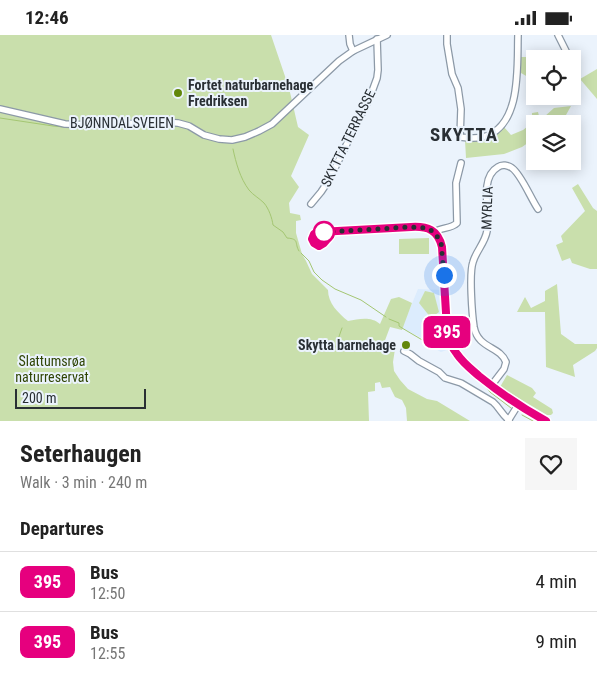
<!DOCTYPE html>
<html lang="en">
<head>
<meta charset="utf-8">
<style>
  body { margin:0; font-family:"Roboto Condensed",sans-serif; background:#f6f6f6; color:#222; height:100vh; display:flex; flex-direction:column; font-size:19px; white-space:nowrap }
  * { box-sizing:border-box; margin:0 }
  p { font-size:16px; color:#767676 }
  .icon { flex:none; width:28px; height:28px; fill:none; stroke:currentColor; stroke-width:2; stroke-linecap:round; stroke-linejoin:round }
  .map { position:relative; height:386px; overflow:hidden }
  .panel { display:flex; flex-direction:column; background:#fff; flex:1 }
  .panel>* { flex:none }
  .badge { padding:0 10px; border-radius:8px; font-size:18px; line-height:32px }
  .buttons { position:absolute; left:526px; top:15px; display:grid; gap:10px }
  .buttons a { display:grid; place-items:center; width:55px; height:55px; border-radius:0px; background:#fff; box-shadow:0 2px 12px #0003; font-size:25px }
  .scale { position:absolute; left:15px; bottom:12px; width:131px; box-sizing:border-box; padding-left:5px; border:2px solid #292f34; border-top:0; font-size:14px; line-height:18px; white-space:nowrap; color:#292f34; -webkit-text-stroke:4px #ebf3fc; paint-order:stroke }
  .you { position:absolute; width:25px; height:25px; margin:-12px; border:4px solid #fff; border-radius:50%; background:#1a73e8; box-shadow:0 0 0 8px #1a73e833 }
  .map>.badge { position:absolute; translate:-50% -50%; box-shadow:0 0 0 2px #fff }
  h2 { padding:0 20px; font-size:19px; line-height:45px }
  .round { display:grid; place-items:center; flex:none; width:52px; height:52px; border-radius:0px; background:#f6f6f6 }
  .overview { display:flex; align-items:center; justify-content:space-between; height:85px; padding:0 20px }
  h1 { font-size:24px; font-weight:700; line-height:38px }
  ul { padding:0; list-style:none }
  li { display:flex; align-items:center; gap:15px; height:60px; padding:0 20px; border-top:1px solid #e0e0e0 }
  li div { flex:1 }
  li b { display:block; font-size:19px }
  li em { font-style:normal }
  li .badge { min-width:55px; font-weight:700; text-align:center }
  .status { display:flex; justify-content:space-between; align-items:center; height:35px; padding:0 25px; background:#fff; direction:ltr }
  .status svg { height:14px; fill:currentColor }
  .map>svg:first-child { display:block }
  .built { fill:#dcecfd }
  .green { fill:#c9dfac }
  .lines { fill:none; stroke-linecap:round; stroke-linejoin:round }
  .stream { stroke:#a4c672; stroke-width:1 }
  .minor-casing { stroke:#8c99a7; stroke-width:8 }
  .minor { stroke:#fff; stroke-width:5.5 }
  .line-casing { stroke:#fff; stroke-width:11 }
  .line { stroke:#e6007e; stroke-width:8 }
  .walk { stroke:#292f34; stroke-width:5; stroke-dasharray:0 9 }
  .poi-dot { fill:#62870b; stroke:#ebf3fc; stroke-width:2 }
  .stop-dot { fill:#fff; stroke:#e6007e; stroke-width:2.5 }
  .labels { text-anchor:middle; stroke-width:4; stroke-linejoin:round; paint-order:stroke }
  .poi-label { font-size:14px; font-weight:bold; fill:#292f34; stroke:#ebf3fc; text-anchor:start }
  .street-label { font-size:14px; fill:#292f34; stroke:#ebf3fc }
  .park-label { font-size:14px; fill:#304505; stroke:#ebf3fc }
  .district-label { font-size:19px; font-weight:bold; letter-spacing:1px; fill:#292f34; stroke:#ebf3fc }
</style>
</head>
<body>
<div class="status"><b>12:46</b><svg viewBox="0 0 49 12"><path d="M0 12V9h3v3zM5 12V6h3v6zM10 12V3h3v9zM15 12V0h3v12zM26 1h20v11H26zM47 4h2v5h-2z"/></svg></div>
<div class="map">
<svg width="597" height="386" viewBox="0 0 597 386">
  <rect width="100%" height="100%" fill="#ebf3fc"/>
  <polygon class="built" points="418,254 442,255 446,306 449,314 447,315 441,317 432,312 433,309 402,293"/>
  <g class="green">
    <path d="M0 0H271L289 53 298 92 309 100 291 141 299 152 289 168 290 178 300 180 301 185 296 186V198L302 219 306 226 312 239 328 255C328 268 338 278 348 286 359 284 371 281 380 289L391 264 399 262 412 268 402 295 390 292 384 308 395 314 393 327 394 336 400 345 408 354 427 364 437 366 470 386H407L406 373 402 365 395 362 390 352 382 353 380 347 375 348V356L368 357 369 386H0Z"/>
    <polygon points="521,22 533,22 535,24 535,46 521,38"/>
    <polygon points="597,34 597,64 580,44"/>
    <path d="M571 71 561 89H535V103L522 112 504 119 466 123 465 105C484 105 488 103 504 92L511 100 523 95 532 88V78L538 77 539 81 544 82 554 73Z"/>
    <polygon points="578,149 593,173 597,176 597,234 590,234 572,228 570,223 562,226 556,210 563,207 561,201 585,176 572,153"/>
    <polygon points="429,203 429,219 399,219 399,204"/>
    <polygon points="557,249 561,299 575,309 597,309 597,313 595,316 573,330 575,342 546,332 545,277 517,277 525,262 531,273 545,266 545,256"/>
    <polygon points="425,256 434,258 439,277 431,283 419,268"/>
    <polygon points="507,340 532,353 536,358 533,362 552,374 553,378 551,380 547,380 500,352"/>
  </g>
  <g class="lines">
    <g class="stream">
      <polyline points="0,83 53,91 85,94"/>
      <path d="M233 114C236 128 240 143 249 155 253 160 259 163 264 168 269 174 272 183 273 190L283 197 287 203C300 204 294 208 299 216"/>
      <polyline points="301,218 309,226 314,237 322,245 335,254 361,265 386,282"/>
      <polyline points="389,284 399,288 399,291 402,293 424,306"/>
      <polyline points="335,313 342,293"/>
      <polyline points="487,353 490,357 511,373"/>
      <polyline points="522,380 533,386"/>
    </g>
    <g class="minor-casing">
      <g id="minor">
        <polyline points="349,0 350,9 353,16"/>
        <path d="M447 0V9L452 39 458 53 461 74 460 102C467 103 475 104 483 102 522 92 517 31 518 0"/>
        <polyline points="558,0 566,16"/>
        <polyline points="0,74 65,89 97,90 146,88 163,87 178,88 189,91 204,100 219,104 232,105 245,102 259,96 272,89 339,26 353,16 387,0"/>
        <polyline points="311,169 321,157 329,145 370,62 377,43 378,35 377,4"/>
        <path d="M335 196 320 210H317C313 208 311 205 313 200L319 197 411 192C428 191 438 195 442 212 444 231 444 250 445 269 446 281 446 293 449 304 458 334 518 372 546 386"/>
        <path d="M434 197C442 192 451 194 457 188L456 148 461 128"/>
        <path d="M404 316 410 319 419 326 439 337 445 343 461 348 493 367C500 373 502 380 509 385"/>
        <path d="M491 351 504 334 506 327C500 311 478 314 474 292 472 279 469 238 473 227 476 216 485 208 487 196 490 181 485 166 487 151 488 143 491 136 498 132 502 129 508 130 512 133 521 139 531 164 538 174"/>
        <polyline points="508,386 518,370"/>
      </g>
    </g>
    <use href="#minor" class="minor"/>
  </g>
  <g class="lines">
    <g class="line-casing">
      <path id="line" d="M330 201 324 208 319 211 314 208 312 204 314 199 319 197 411 192C428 191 438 195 442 212L447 294C449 303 451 312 457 319 463 328 471 334 479 341 500 358 522 373 546 386"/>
    </g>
    <use href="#line" class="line"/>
    <polyline class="walk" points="324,197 411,192 427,193 434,197 441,207 444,240"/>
  </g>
  <g class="poi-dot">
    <circle cx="178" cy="58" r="5"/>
    <circle cx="406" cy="310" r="5"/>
  </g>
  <circle class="stop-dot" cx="324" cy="197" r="10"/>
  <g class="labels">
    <g class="poi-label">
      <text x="188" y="55">Fortet naturbarnehage<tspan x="188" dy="16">Fredriksen</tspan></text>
      <text x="396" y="315" text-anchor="end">Skytta barnehage</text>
    </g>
    <g class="street-label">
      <text x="122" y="93">BJØNNDALSVEIEN</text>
      <text transform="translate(348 103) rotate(-64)" y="5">SKYTTA TERRASSE</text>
      <text transform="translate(487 173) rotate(-88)" y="5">MYRLIA</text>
    </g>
    <g class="park-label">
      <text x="52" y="331">Slattumsrøa<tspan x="52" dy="16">naturreservat</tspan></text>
    </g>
    <g class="district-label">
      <text x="464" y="106">SKYTTA</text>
    </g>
  </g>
</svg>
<div class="buttons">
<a><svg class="icon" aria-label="locate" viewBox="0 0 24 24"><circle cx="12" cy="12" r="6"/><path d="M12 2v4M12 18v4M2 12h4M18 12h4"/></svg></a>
<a><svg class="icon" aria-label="layers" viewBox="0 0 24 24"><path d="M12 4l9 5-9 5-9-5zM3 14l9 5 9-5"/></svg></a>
</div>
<div class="scale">200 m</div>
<div class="you" style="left:444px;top:240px"></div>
<b class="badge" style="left:447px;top:297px;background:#e6007e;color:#fff">395</b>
</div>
<section class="panel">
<div class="overview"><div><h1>Seterhaugen</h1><p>Walk · 3 min · 240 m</p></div><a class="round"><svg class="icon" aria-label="heart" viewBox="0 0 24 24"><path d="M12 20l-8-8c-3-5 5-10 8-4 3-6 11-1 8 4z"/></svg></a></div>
<h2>Departures</h2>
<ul>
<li><span class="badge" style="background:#e6007e;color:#fff">395</span><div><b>Bus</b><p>12:50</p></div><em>4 min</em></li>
<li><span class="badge" style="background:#e6007e;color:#fff">395</span><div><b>Bus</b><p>12:55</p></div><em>9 min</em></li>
</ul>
</section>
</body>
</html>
